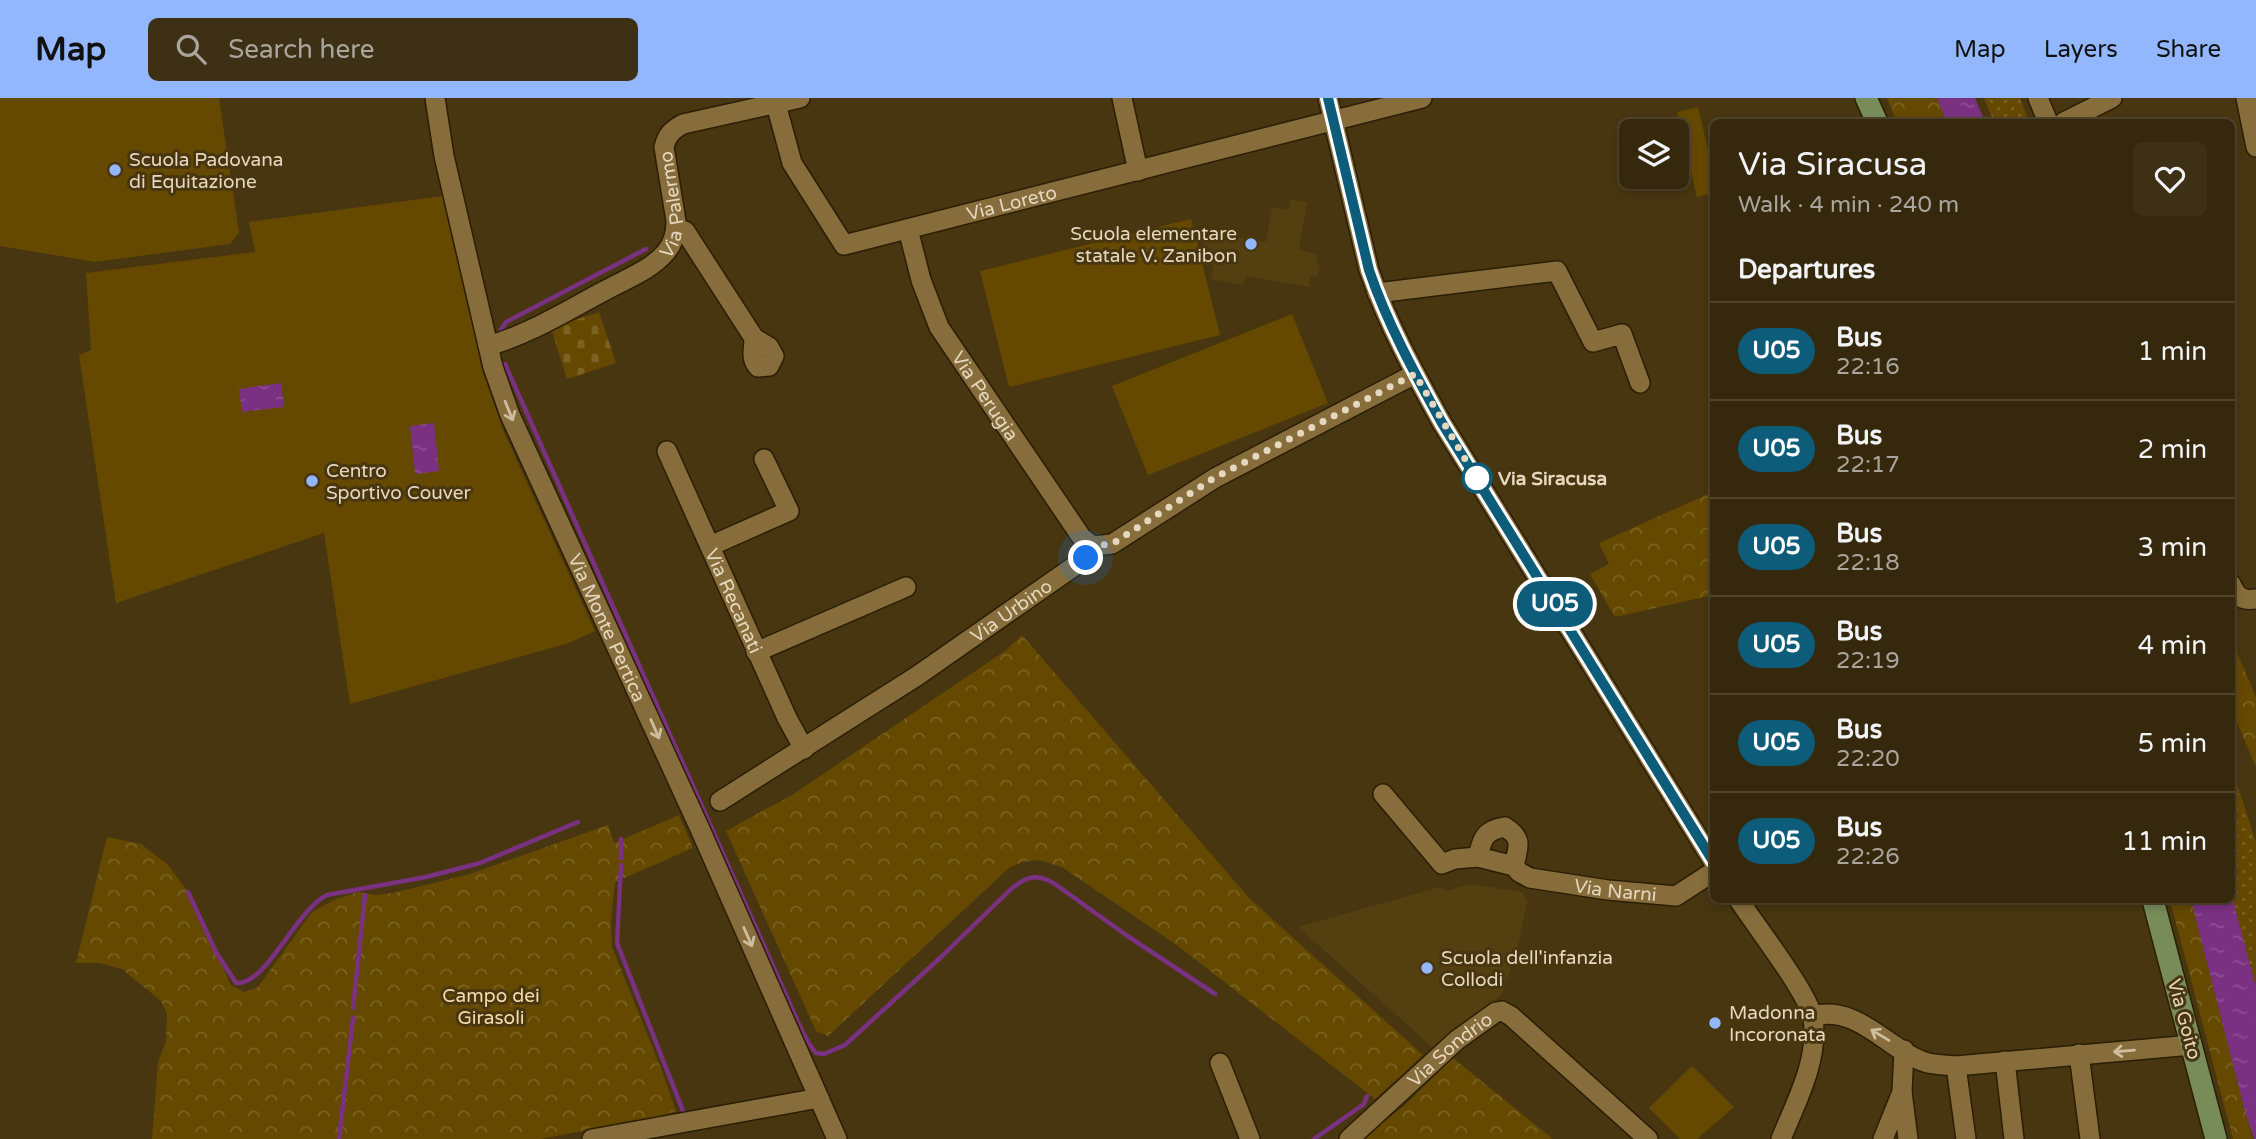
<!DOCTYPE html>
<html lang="en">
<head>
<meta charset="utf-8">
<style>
  body { margin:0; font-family:"Varela Round",sans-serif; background:#3d3015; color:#f1f3f6; height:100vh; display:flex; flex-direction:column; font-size:26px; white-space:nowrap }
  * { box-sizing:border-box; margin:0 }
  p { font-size:23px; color:#aaa69d }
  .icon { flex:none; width:38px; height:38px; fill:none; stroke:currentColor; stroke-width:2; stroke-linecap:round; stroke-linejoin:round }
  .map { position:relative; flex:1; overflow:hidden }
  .details { position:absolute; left:1710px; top:21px; width:525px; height:784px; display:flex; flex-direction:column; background:#36280c; border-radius:10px; box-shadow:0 4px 10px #0003,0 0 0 2px #50442d }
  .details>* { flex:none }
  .badge { padding:0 14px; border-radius:23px; font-size:24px; line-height:46px }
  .controls { position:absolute; left:1619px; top:21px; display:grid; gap:14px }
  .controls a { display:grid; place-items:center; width:70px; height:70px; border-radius:10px; background:#36280c; box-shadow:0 4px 10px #0003,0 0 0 2px #50442d; font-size:35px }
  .you { position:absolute; width:35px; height:35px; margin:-18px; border:5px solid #fff; border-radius:50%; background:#1a73e8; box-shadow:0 0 0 10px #1a73e833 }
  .map>.badge { position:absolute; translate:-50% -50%; box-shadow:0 0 0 4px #fff }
  h2 { padding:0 28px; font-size:26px; line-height:63px }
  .round { display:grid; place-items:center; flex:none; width:74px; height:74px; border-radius:10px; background:#3d3015 }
  .summary { display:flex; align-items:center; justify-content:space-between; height:119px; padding:0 28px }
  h1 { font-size:33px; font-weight:600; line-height:52px }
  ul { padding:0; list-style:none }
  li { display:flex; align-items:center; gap:21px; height:98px; padding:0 28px; border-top:2px solid #50442d }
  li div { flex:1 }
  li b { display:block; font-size:26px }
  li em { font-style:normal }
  li .badge { min-width:77px; font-weight:700; text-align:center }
  header { display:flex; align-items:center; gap:42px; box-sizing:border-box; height:98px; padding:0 35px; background:#93b7fd; color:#111 }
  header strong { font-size:33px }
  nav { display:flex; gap:38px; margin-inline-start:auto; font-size:24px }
  .search { width:490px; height:63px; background:#3d3015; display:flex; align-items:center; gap:18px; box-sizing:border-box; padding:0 24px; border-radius:10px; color:#aaa69d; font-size:26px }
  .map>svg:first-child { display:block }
  .built { fill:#543f11 }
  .grass { fill:url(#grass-dots) }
  .forest { fill:url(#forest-crowns) }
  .cemetery { fill:url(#cemetery-stones) }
  .pitch { fill:#654900 }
  .water { fill:url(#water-ripples) }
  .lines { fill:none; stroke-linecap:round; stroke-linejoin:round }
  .stream { stroke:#7a3182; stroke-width:4.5 }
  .minor-casing { stroke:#2b1e04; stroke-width:22 }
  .major-casing { stroke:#2b1e04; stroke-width:24 }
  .minor { stroke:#866d3b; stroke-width:19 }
  .major { stroke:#788c59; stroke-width:21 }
  .oneway { stroke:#cebd9e }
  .line-casing { stroke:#fff; stroke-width:16 }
  .line { stroke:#0c5c7a; stroke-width:10 }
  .walk { stroke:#e6d8bf; stroke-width:7; stroke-dasharray:0 12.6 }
  .poi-dot { fill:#93b7fd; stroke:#483610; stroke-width:2.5 }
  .stop-dot { fill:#fff; stroke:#0c5c7a; stroke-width:3.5 }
  .labels { text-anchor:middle; stroke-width:6; stroke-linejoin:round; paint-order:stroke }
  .poi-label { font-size:19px; fill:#e6d8bf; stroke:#483610; text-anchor:start }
  .street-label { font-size:19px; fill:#e6d8bf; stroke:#483610 }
  .stop-label { font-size:19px; font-weight:bold; fill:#e6d8bf; stroke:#483610; text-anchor:start }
  .park-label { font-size:19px; fill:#f5dbaa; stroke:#483610 }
</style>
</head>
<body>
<header>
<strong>Map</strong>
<div class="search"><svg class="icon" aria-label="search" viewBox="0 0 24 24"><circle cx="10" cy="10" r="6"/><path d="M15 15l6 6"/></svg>Search here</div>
<nav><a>Map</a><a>Layers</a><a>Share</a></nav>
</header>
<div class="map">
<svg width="2256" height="1041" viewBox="0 0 2256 1041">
  <defs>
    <pattern id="grass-dots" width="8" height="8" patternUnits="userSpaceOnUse" patternTransform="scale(1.75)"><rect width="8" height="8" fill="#654900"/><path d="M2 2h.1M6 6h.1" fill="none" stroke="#7b6223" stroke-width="1.8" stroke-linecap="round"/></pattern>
    <pattern id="forest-crowns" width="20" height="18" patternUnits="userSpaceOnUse" patternTransform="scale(1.75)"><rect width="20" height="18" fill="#654900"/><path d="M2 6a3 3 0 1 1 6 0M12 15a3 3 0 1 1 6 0" fill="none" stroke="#7b6223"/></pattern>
    <pattern id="cemetery-stones" width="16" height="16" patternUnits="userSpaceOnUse" patternTransform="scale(1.75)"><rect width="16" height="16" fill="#654900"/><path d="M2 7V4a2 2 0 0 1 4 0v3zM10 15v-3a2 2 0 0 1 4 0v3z" fill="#7b6223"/></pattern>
    <pattern id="water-ripples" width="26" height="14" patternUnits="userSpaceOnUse" patternTransform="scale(1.75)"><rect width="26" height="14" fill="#7a3182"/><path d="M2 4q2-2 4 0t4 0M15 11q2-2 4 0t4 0" fill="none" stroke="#8d4e92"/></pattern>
  </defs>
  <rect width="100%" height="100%" fill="#483610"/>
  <g class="built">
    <polygon points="1291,101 1307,104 1299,152 1317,156 1316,164 1320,166 1318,178 1311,177 1309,189 1246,178 1243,187 1211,181 1213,167 1206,166 1209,150 1203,148 1206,130 1219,132 1220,128 1238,131 1237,139 1266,144 1272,109 1289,112"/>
    <polygon points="1471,786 1522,794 1527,804 1519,843 1502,896 1432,949 1298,829 1440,789 1447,793"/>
  </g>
  <g class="grass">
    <polygon points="1984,0 2020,0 2029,24 1994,24"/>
    <polygon points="2231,667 2256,745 2256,927 2231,802"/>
  </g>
  <g class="forest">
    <polygon points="1887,0 1945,0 1955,24 1897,24"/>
    <polygon points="1713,394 1713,497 1615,519 1590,476 1609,466 1599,445"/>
    <polygon points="1022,537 1249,800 1423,957 1375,1001 1178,848 1062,769 1039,762 1022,764 1009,770 828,938 816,933 726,733 792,697 1005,553"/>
    <polygon points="2233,545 2256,599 2256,669 2231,610 2231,546"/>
    <polygon points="679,717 693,750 615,784 611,822 612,849 662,973 676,1013 661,1018 540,1041 152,1041 158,964 166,943 167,916 161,903 122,871 99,865 76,865 107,739 141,746 168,767 188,794 231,887 244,894 258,889 312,814 336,801 358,794 375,797 393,795 470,776 608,727 614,745"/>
    <polygon points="2170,802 2191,802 2253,1041 2233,1041"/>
    <polygon points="1453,960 1553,1041 1362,1041 1404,1008"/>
  </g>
  <polygon class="cemetery" points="599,214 616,265 567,281 551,230"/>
  <g class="pitch">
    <polygon points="0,0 219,0 239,135 230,146 95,164 0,148"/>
    <polygon points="1698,9 1713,74 1713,95 1697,99 1677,14"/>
    <polygon points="450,97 481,268 503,332 595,533 569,545 350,606 324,435 116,505 79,257 91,252 86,175 255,154 249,124"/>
    <polygon points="1191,121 1220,237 1009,289 980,173"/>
    <polygon points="1292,216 1328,305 1148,377 1112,288"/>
    <polygon points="1692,968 1734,1009 1697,1041 1680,1041 1649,1010"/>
  </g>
  <g class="water">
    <polygon points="1937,0 1975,0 1985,24 1947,24"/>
    <polygon points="281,285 284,309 242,314 239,291"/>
    <polygon points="434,325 439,373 415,376 410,328"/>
    <polygon points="2231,795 2256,889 2256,1041 2254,1041 2245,1013 2191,802 2231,802"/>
  </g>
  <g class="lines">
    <g class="stream">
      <polyline points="501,232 506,224 646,151"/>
      <path d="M505 266 802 933 810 947 816 955 824 956 845 947 941 859 1011 791C1027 778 1037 775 1055 786L1126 837 1215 896"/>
      <polyline points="621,760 621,741"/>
      <polyline points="621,767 617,845 683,1013"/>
      <path d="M188 794 216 854 236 885C266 888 295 813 327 797L426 779 480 765 578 724"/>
      <polyline points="353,910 365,797"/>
      <polyline points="339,1041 353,920"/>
      <polyline points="1314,1041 1364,1006 1367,998"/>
    </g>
    <g class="minor-casing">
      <g id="minor">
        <path id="s1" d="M435 0 444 58 493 269 510 317 700 731 837 1041"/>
        <polyline points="1122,0 1138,73"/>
        <path d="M1328 0 1369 172C1387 225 1415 276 1442 325L1713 763"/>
        <polyline points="2038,0 2048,24"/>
        <polyline points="2246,0 2256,49"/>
        <path id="s2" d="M776 6 792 65 844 147 1422 0"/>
        <polyline points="2064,24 2112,0"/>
        <path d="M676 131 685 133 754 240 769 249 774 258 769 268 758 269C750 260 754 251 754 240"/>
        <path id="s3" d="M908 131 921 182 939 229 1082 440 1093 448 1112 446 1215 380 1415 276"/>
        <polyline points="1377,195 1557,173 1593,244 1622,236 1640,285"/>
        <path id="s4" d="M488 248C530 236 568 212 606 192 626 181 651 172 666 154 673 146 676 134 676 123L664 49C667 37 672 32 683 26L800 0"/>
        <path id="s5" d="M667 353 787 620 804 651"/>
        <polyline points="710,448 789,413 764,361"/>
        <path d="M2231 486C2237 499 2242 503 2256 501"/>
        <polyline points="756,554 906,489"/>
        <polyline points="1383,696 1442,766 1455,761 1478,759"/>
        <path id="s6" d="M720 703 917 578 1086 460 1093 448"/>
        <path id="s7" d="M1514 768C1518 749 1524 741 1505 729 1485 732 1482 740 1478 759L1514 768 1519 774 1530 780 1608 792 1676 798 1713 774"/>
        <path d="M1739 802C1755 827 1809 896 1813 921 1819 962 1796 1004 1781 1041"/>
        <path d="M1813 918C1859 906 1889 954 1928 965 1937 967 1947 967 1956 968L2192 947"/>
        <polyline points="2079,956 2090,1041"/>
        <polyline points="2005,963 2014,1041"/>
        <polyline points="1220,965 1250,1041"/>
        <polyline points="1956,968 1966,1041"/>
        <polyline points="1902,994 1904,952"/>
        <polyline points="592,1041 819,1000"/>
        <path id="s8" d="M1349 1041 1457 942 1496 914 1502 913 1511 918 1648 1041"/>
        <polyline points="1883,1041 1902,994 1908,1041"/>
      </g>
    </g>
    <g class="major-casing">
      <g id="major">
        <polyline points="1866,0 1877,24"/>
        <polyline points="2153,802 2216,1041"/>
      </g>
    </g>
    <use href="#minor" class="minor"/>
    <use href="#major" class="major"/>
  </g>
  <defs><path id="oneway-shaft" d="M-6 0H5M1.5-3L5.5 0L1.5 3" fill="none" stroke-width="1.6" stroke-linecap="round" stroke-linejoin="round" transform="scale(1.75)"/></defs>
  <g class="oneway">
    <use href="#oneway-shaft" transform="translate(509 313) rotate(68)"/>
    <use href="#oneway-shaft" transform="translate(655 631) rotate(66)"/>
    <use href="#oneway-shaft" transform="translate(748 839) rotate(66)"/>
    <use href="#oneway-shaft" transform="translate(1880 937) rotate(-149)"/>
    <use href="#oneway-shaft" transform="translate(2124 953) rotate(175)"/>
  </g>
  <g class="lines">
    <g class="line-casing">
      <path id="line" d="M1328 0 1369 172C1387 225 1415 276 1442 325L1713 763"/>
    </g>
    <use href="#line" class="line"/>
    <polyline class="walk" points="1086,460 1093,448 1112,446 1214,380 1415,276 1478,383 1477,380"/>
  </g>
  <g class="poi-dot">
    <circle cx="115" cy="72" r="7"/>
    <circle cx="1251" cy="146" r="7"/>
    <circle cx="312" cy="383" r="7"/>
    <circle cx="1427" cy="870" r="7"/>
    <circle cx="1715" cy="925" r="7"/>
  </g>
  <circle class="stop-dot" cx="1477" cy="380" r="14"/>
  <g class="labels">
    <g class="poi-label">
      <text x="129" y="68">Scuola Padovana<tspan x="129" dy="22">di Equitazione</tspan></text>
      <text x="1237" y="142" text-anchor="end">Scuola elementare<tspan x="1237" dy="22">statale V. Zanibon</tspan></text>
      <text x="326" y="379">Centro<tspan x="326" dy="22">Sportivo Couver</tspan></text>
      <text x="1441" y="866">Scuola dell'infanzia<tspan x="1441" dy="22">Collodi</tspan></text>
      <text x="1729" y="921">Madonna<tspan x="1729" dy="22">Incoronata</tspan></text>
    </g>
    <g class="street-label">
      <text dy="7" stroke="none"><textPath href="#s4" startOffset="252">Via Palermo</textPath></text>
      <text dy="7" stroke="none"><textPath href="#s2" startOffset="331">Via Loreto</textPath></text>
      <text dy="7" stroke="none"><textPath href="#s3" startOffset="186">Via Perugia</textPath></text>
      <text dy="7" stroke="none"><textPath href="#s5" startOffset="164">Via Recanati</textPath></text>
      <text dy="7" stroke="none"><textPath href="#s6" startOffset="348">Via Urbino</textPath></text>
      <text dy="7" stroke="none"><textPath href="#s1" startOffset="560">Via Monte Pertica</textPath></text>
      <text dy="7" stroke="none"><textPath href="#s7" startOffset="233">Via Narni</textPath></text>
      <text transform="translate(2185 921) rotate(75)" y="7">Via Goito</text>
      <text dy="7" stroke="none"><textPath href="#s8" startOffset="135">Via Sondrio</textPath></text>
    </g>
    <g class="stop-label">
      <text x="1498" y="387">Via Siracusa</text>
    </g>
    <g class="park-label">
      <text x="491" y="904">Campo dei<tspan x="491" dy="22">Girasoli</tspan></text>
    </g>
  </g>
</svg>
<div class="controls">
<a><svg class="icon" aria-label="layers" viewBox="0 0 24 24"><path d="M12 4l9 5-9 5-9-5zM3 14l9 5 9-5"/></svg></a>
</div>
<div class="you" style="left:1086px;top:460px"></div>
<b class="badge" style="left:1555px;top:506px;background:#0c5c7a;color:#fff">U05</b>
<section class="details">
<div class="summary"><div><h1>Via Siracusa</h1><p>Walk · 4 min · 240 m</p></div><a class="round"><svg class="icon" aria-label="heart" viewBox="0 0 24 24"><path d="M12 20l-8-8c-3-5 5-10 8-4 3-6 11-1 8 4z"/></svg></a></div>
<h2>Departures</h2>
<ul>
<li><span class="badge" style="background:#0c5c7a;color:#fff">U05</span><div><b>Bus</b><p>22:16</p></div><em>1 min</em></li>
<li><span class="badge" style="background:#0c5c7a;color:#fff">U05</span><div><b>Bus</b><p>22:17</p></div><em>2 min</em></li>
<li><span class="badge" style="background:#0c5c7a;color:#fff">U05</span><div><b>Bus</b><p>22:18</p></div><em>3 min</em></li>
<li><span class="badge" style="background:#0c5c7a;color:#fff">U05</span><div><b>Bus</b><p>22:19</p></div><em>4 min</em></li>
<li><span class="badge" style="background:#0c5c7a;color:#fff">U05</span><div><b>Bus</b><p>22:20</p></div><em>5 min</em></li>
<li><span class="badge" style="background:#0c5c7a;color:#fff">U05</span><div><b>Bus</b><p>22:26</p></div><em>11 min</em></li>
</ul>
</section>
</div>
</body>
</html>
